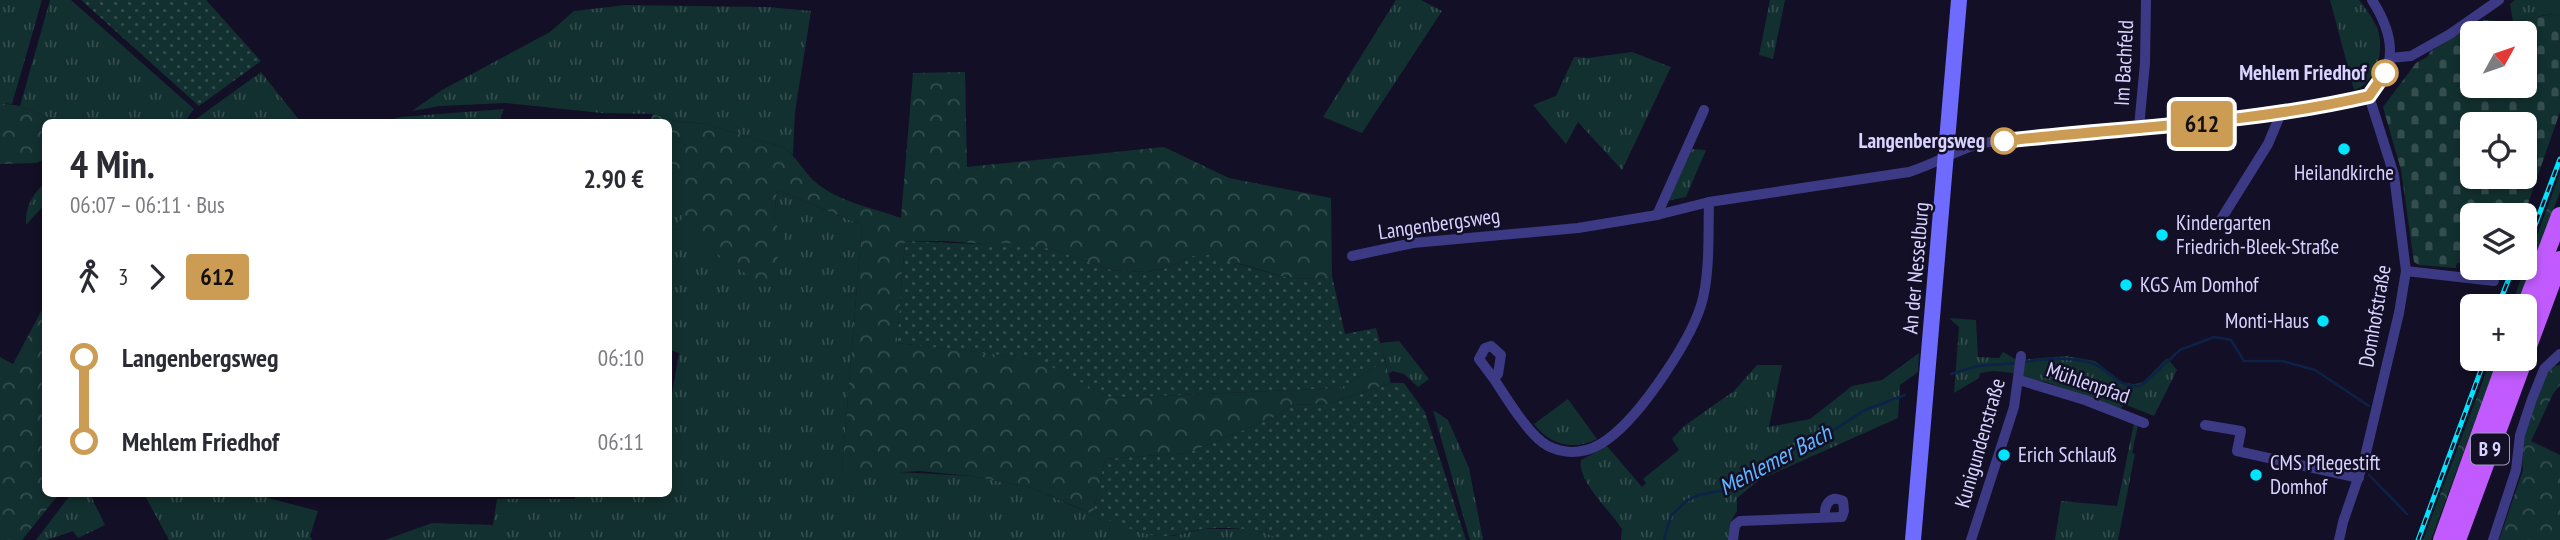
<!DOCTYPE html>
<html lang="de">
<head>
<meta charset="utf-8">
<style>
  body { margin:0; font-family:"PT Sans Narrow",sans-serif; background:#f7f7f7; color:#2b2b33; height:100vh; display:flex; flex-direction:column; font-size:26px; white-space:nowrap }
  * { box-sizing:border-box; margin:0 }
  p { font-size:23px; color:#7c7c81 }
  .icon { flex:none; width:38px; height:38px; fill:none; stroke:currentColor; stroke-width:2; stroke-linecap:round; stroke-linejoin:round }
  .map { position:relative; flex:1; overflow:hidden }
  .drawer { position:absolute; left:42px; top:119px; width:630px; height:378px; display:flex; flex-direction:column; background:#fff; border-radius:10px; box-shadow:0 4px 10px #0003 }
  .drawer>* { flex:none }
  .badge { padding:0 14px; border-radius:5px; font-size:24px; line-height:46px }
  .needle { width:46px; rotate:50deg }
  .buttons { position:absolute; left:2460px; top:21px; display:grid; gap:14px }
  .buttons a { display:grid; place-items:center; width:77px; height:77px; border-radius:10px; background:#fff; box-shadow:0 4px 10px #0003; font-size:35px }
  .map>.badge { position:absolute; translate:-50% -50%; box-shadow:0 0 0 4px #fff }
  .legs { display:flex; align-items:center; gap:10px; height:77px; padding:0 28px; font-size:23px }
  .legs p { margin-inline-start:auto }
  .head { display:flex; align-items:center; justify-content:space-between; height:119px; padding:0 28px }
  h1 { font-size:38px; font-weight:700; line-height:52px }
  ul { padding:0 28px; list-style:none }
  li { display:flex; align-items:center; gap:24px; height:84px; font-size:26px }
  li i { display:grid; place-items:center; width:10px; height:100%; margin:0 9px; background:currentColor }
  li i::after { content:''; width:18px; height:18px; margin:-9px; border:5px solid; border-radius:50%; background:#fff }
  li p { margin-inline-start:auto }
  li:first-child i { background:linear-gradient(#0000 50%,currentColor 0) }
  li:last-child i { background:linear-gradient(currentColor 50%,#0000 0) }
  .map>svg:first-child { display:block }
  .grass { fill:url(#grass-tufts) }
  .forest { fill:url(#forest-crowns) }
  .cemetery { fill:url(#cemetery-stones); fill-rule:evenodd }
  .garden { fill:url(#garden-dots) }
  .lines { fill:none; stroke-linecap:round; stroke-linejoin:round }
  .stream { stroke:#0c2248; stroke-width:2.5 }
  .street { stroke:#3d3a85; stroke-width:10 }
  .secondary { stroke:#6f6bff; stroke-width:16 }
  .primary { stroke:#c25bff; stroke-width:18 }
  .rail-casing { stroke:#00e5ff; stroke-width:5 }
  .rail { stroke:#130f26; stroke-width:2.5; stroke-dasharray:8; stroke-linecap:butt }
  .line-1-casing { stroke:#fff; stroke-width:16 }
  .line-1 { stroke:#cc9c54; stroke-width:10 }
  .stop-1-dot { fill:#fff; stroke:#cc9c54; stroke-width:3.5 }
  .poi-dot { fill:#00e5ff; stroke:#130f26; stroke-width:2.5 }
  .labels { text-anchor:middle; stroke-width:5; stroke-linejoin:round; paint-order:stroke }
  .shield { fill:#130f26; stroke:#9e99be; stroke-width:2 }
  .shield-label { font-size:19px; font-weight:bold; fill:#d9d4ff }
  .street-label { font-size:21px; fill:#d9d4ff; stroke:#130f26 }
  .stop-label { font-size:21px; font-weight:bold; fill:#d9d4ff; stroke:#130f26; text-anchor:end }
  .poi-label { font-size:21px; fill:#d9d4ff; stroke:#130f26; text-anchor:start }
  .water-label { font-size:23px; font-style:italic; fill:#62b6ff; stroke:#130f26 }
</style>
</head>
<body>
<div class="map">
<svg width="2560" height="540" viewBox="0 0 2560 540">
  <defs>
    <pattern id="grass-tufts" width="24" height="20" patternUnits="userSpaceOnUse" patternTransform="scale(1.75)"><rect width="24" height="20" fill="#12302f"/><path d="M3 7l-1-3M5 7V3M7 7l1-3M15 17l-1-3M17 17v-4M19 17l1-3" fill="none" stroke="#344d4e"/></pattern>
    <pattern id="forest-crowns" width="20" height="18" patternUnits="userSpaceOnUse" patternTransform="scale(1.75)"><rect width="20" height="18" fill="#12302f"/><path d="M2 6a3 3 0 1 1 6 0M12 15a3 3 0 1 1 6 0" fill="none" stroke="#344d4e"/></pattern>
    <pattern id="cemetery-stones" width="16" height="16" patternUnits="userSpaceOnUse" patternTransform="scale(1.75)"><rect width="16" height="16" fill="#12302f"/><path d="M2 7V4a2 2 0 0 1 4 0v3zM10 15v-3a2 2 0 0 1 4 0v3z" fill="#344d4e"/></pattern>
    <pattern id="garden-dots" width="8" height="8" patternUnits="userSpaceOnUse" patternTransform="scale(1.75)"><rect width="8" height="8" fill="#12302f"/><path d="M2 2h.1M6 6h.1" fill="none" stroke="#344d4e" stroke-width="1.8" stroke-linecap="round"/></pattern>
  </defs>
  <rect width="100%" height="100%" fill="#130f26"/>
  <g class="grass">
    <polygon points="0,0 42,0 12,104 0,103"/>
    <polygon points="50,0 71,0 194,109 184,122 59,122 20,106"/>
    <polygon points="1396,0 1421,0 1442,11 1362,133 1323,117"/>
    <polygon points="1770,0 1785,0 1773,59 1759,55"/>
    <path d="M2330 0H2359C2366 9 2373 18 2377 28 2386 49 2376 84 2354 90Z"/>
    <polygon points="2515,0 2560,0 2560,16 2551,14 2513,22 2510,4"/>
    <polygon points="626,5 768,7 811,11 795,112 793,155 783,147 705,124 675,121 653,114 602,113 505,103 440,106 412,111 442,90 550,32 574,11"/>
    <polygon points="1632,52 1671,67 1622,170 1578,122 1566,144 1533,105 1556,96 1574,57 1588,58"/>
    <polygon points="261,72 300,121 192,122"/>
    <polygon points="504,109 499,122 385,121 401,117"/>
    <polygon points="1692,149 1706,150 1686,197 1667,201"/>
    <path d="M45 183V204L26 225C25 207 32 195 45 183Z"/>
    <polygon points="777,190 862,225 842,469 972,476 1029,487 1078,508 1157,536 1173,536 1204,529 1248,529 1273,535 1278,540 385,540 432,523 493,525 497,499 575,499 576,494 668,494 669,411 679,353 669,350 669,191 774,220"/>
    <polygon points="1949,318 1976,320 1978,357 1999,358 2003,352 2017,360 2067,356 2095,361 2122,382 2134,384 2143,382 2167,358 2177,370 2154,416 2124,404 2120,410 2046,382 2024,379 2013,373 1994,371 1980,373 1979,378 1954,393 1959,327"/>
    <polygon points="1399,341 1429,379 1418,387 1404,374 1392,371 1389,374 1380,343"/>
    <path d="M1919 353 1918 372 1900 385 1898 418 1759 480 1737 498V511L1730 523 1729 540H1621L1622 529C1610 510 1577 481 1581 460L1607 446 1642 487 1646 483 1643 479 1679 450 1672 439 1684 426 1734 391 1757 365H1782L1769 427 1810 419 1852 386 1882 380Z"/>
    <path d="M1568 399 1597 439C1573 451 1550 445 1534 424Z"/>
    <polygon points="1433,410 1448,420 1469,468 1483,540 1470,540"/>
    <polygon points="2134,423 2138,425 2132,453 2135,454 2118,540 2055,540 2061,501 2117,506"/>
    <polygon points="71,494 90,494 105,525 78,538 73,531 47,540 36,540"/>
    <polygon points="144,494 265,494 268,498 318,511 310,536 312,540 169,540"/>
  </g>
  <g class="forest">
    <path d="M965 72 967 167 1164 147 1229 178 1331 198 1332 276 1307 279 1284 277 1241 264 1192 256 1167 268 1148 272 1111 270 1051 249 944 241H905L897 343 1037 359 1112 398 1340 388 1385 361 1391 383 1331 403 1293 405 1275 417 1188 453 1105 459 1093 514 1029 487 972 476 919 471 858 475 842 469 862 225 777 190 774 220 785 240 765 287 677 226 693 200 669 191 668 122H650L653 114 675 121 705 124 783 147C796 156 802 169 813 180 835 201 873 208 901 218L913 73Z"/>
    <polygon points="0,103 20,106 59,122 46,122 45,159 36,163 0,164"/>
    <polygon points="2560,173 2560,192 2517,306 2511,306"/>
    <polygon points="45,304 46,494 59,494 22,540 0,540 0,357 13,364"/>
    <polygon points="2491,359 2498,359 2431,540 2423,540"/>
    <path d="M2560 365V385L2553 394 2531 441 2560 455V540H2499L2523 470C2518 438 2536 405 2546 374L2555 366Z"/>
  </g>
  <path class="cemetery" d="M2552 14 2560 16V112L2524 215H2473V265L2457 263 2456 268 2419 265 2414 262 2401 170 2383 107 2416 63 2427 57 2431 51 2462 32 2484 20 2513 22ZM2473 33H2525V86H2473ZM2473 124H2525V177H2473Z"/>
  <g class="garden">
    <polygon points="81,0 206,0 261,61 199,106"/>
    <polygon points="905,241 979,244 1016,243 1051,249 1111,270 1148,272 1167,268 1192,256 1208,255 1284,277 1307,279 1332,276 1345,334 1376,328 1385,361 1340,388 1112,398 1036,359 897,343"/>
    <path d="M1391 383H1404L1425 412 1466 540H1278C1264 527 1222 527 1203 529 1189 531 1176 537 1160 536 1138 535 1114 521 1093 514L1105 459 1188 453 1275 417 1293 405 1331 403Z"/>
  </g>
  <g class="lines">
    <g class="stream">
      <path d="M2023 362C2046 359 2069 356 2091 363 2111 369 2115 388 2141 386L2180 350 2214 337 2231 340 2244 361H2282L2315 370 2369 406"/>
      <polyline points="1951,374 1978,366 2016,363"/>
      <polyline points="2369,475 2407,514"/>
      <polyline points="1664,540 1671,516 1686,501 1699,495 1729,489 1743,482 1774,455 1806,445 1826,435 1865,410 1905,395"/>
    </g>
    <g class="street">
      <polyline points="2390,58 2411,56 2450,34 2499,0"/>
      <path d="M2369 96C2400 65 2393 33 2372 0"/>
      <polyline points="2139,127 2145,63 2146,0"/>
      <polyline points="1657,215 1704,110"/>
      <polyline points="2220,221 2268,144 2281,113"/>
      <path d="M1352 256 1413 243 1578 228 1657 215 1709 202 1909 172C1935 164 1956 150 1982 143 2111 128 2242 127 2369 96"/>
      <polyline points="2406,271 2494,281"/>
      <path d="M1494 379 1479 359 1485 348 1491 346 1501 355 1498 374 1494 379C1506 397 1529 436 1548 446 1568 456 1590 453 1608 439 1641 415 1694 337 1703 298 1710 268 1708 233 1709 202"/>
      <polyline points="2019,380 2085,400 2144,423"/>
      <polyline points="2205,425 2241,431 2237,451 2359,478"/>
      <path d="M1733 540 1735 525 1740 521 1842 517 1844 511 1843 501C1830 494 1824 505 1825 517"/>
      <polyline points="1971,540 2014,407 2021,356"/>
      <polyline points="2339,540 2343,522 2364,461 2399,313 2406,271 2394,175 2369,96"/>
      <polyline points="2493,540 2516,470 2520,435 2532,399 2544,369 2560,354"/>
    </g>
    <polyline class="secondary" points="1913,540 1959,0"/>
    <g class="primary">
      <polyline points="2525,308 2560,216"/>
      <polyline points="2525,354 2560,260"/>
      <polyline points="2442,540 2507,359"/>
      <polyline points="2457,540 2524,359"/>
    </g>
    <g class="rail-casing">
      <g id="rail">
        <polyline points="2525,252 2560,159"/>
        <polyline points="2498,306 2513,268"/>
        <polyline points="2418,540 2485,359"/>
      </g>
    </g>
    <use href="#rail" class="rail"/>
  </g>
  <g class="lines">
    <g class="line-1-casing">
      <path id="line-1" d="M2004 141C2126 127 2249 124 2369 96L2385 73"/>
    </g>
    <use href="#line-1" class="line-1"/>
  </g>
  <g class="stop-1-dot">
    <circle cx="2385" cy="73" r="12"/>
    <circle cx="2004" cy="141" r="12"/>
  </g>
  <g class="poi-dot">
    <circle cx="2344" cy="149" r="7"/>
    <circle cx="2162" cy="235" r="7"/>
    <circle cx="2126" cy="285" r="7"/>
    <circle cx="2323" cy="321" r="7"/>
    <circle cx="2004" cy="455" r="7"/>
    <circle cx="2256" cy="475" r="7"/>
  </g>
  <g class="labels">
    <rect class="shield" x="2471" y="433.5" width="38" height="31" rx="5"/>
    <g class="shield-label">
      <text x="2490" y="456">B 9</text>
    </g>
    <g class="street-label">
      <text transform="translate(2124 63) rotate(-87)" y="7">Im Bachfeld</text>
      <text transform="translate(1439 224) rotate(-8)" y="7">Langenbergsweg</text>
      <text transform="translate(1916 268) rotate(-85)" y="7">An der Nesselburg</text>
      <text transform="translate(2375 316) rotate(-80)" y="7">Domhofstraße</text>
      <text transform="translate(2088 383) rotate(19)" y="7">Mühlenpfad</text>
      <text transform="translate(1980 443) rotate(-74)" y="7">Kunigundenstraße</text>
    </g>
    <g class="stop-label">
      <text x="2366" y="80">Mehlem Friedhof</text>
      <text x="1985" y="148">Langenbergsweg</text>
    </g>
    <g class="poi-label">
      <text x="2344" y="180" text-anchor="middle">Heilandkirche</text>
      <text x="2176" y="230">Kindergarten<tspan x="2176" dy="24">Friedrich-Bleek-Straße</tspan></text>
      <text x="2140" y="292">KGS Am Domhof</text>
      <text x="2309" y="328" text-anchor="end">Monti-Haus</text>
      <text x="2018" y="462">Erich Schlauß</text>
      <text x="2270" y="470">CMS Pflegestift<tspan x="2270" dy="24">Domhof</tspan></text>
    </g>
    <g class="water-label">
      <text transform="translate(1775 460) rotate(-28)" y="8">Mehlemer Bach</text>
    </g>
  </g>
</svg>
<div class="buttons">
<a><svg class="needle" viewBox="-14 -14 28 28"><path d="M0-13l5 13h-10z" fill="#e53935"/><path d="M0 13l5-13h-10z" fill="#7c7c81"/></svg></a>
<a><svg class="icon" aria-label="locate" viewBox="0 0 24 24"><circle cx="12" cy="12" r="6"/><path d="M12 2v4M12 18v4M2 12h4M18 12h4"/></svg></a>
<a><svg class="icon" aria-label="layers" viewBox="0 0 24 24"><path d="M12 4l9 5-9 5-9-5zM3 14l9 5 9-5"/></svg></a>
<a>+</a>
</div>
<b class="badge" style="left:2202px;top:124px;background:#cc9c54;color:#111">612</b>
<section class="drawer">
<div class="head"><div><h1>4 Min.</h1><p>06:07 – 06:11 · Bus</p></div><b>2.90 €</b></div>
<div class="legs"><svg class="icon" aria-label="walk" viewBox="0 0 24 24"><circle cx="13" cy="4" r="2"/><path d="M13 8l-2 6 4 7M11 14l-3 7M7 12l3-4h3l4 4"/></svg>3<svg class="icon" aria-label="forward" viewBox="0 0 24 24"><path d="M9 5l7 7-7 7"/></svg><b class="badge" style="background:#cc9c54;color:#111">612</b></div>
<ul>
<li><i style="color:#cc9c54"></i><b>Langenbergsweg</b><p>06:10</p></li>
<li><i style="color:#cc9c54"></i><b>Mehlem Friedhof</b><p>06:11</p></li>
</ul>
</section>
</div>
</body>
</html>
